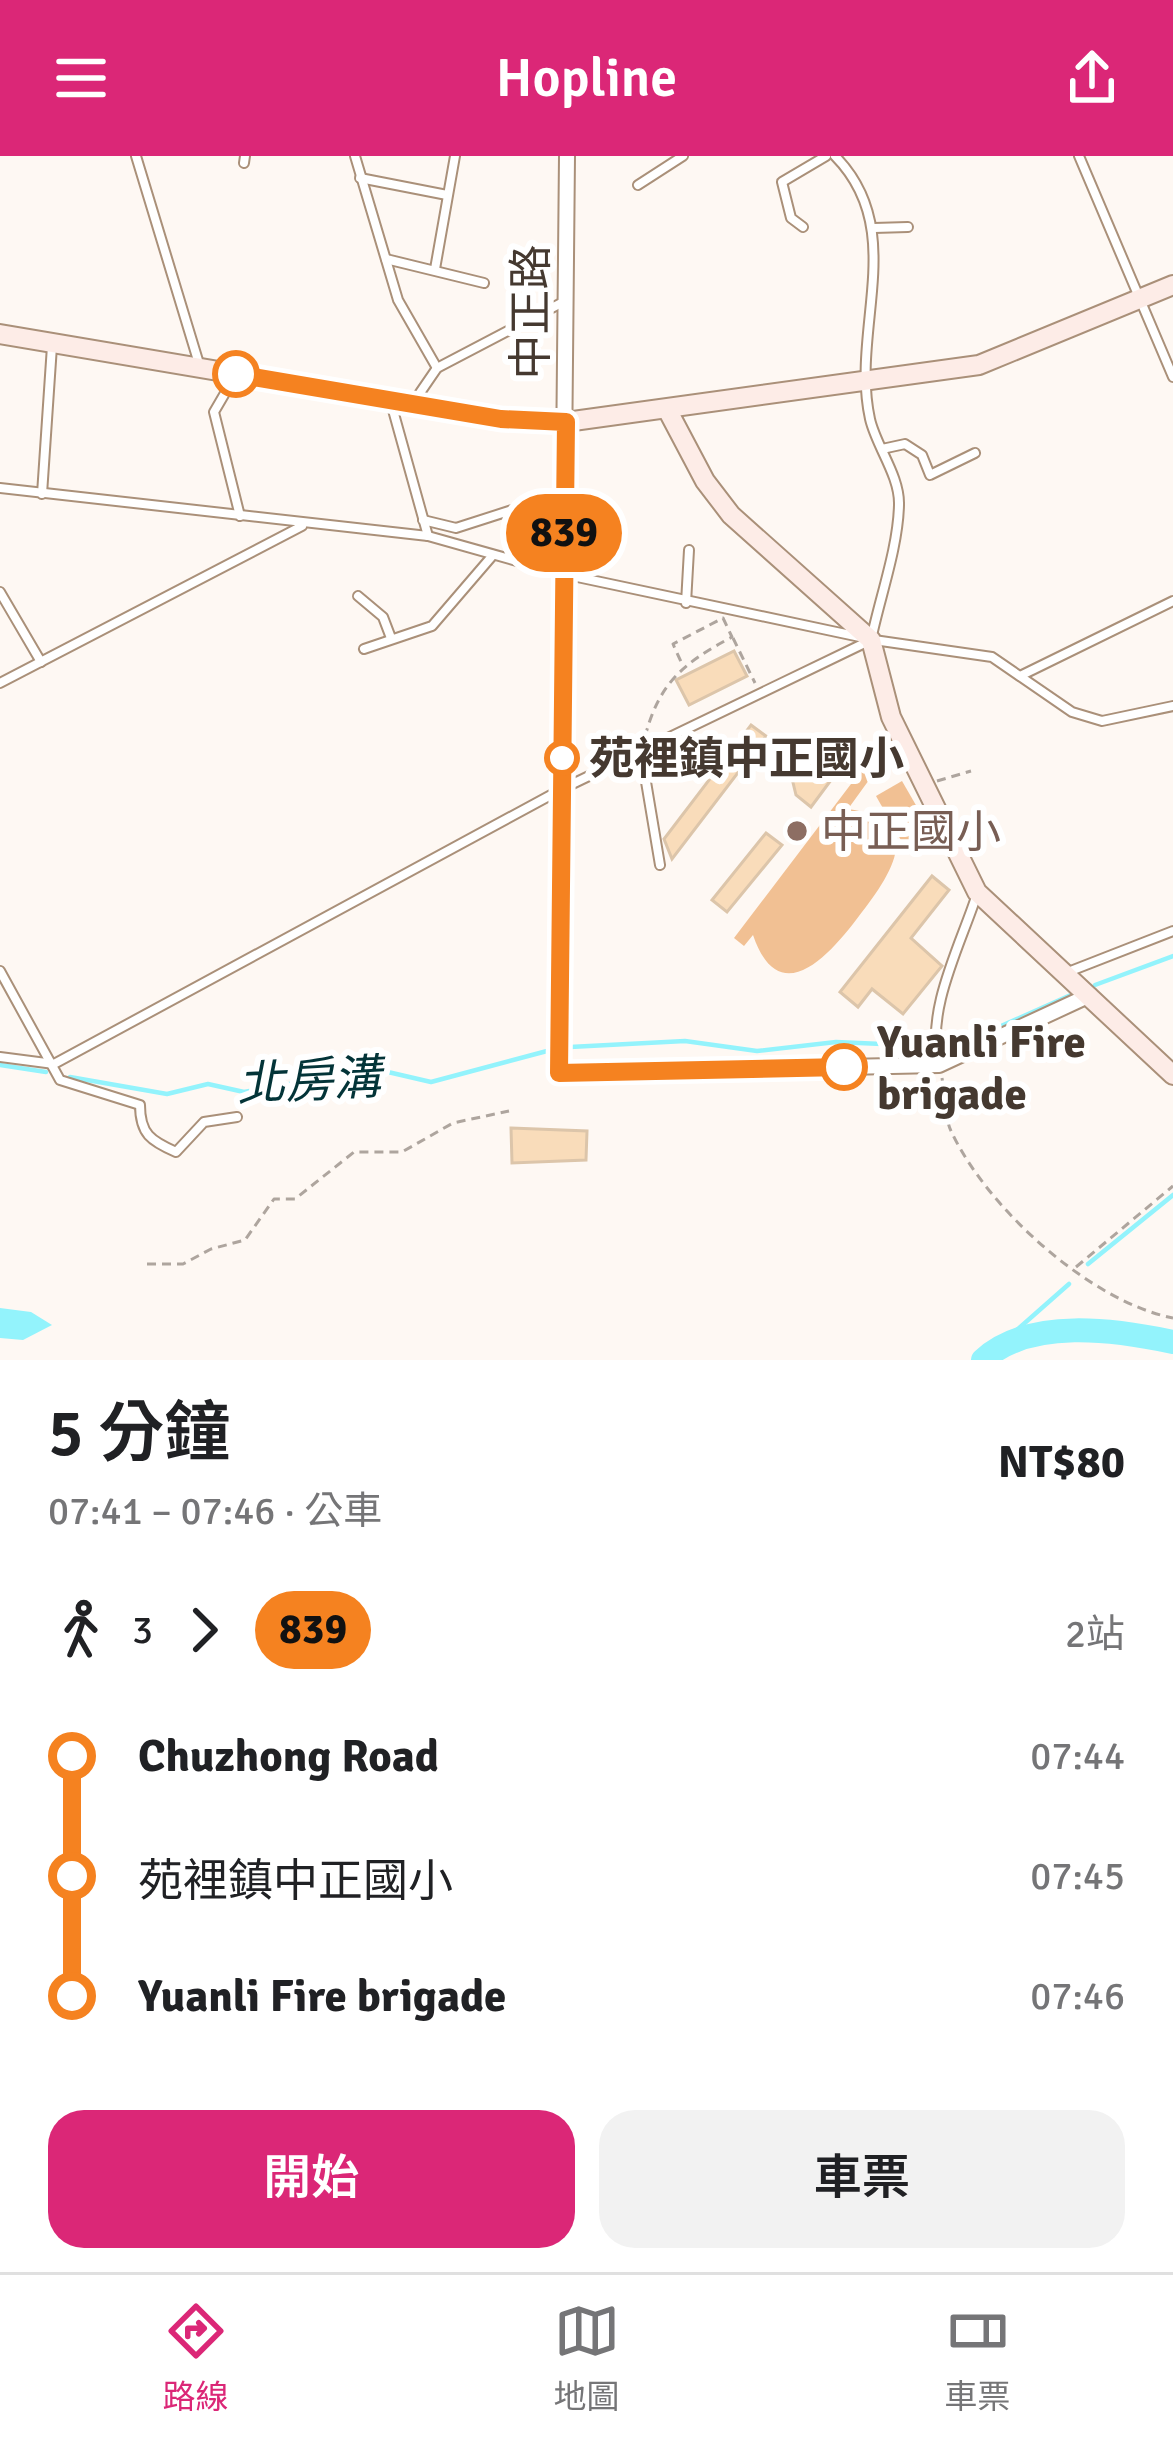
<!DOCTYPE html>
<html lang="zh-TW">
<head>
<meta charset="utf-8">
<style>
  body { margin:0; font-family:Signika,"Noto Sans TC",sans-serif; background:#f2f2f2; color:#202124; height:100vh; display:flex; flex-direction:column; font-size:45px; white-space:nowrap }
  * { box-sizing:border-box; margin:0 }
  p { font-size:39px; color:#757577 }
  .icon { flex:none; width:66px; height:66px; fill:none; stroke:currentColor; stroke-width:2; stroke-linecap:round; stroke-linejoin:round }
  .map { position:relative; height:1204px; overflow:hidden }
  .sheet { display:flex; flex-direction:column; background:#fff; flex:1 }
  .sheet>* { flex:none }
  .badge { padding:0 24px; border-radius:39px; font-size:42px; line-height:78px }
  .map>.badge { position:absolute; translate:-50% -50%; box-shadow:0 0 0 6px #fff }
  .legs { display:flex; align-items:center; gap:18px; height:132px; padding:0 48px; font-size:39px }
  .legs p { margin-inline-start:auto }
  .summary { display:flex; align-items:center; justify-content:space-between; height:204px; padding:0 48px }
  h1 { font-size:66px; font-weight:600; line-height:90px }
  .action { display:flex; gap:24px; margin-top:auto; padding:24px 48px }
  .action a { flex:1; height:138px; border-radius:36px; background:#db2777; color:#fff; font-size:48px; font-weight:600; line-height:138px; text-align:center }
  .action a+a { background:#f2f2f2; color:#202124 }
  ul { padding:0 48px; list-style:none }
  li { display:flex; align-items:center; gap:42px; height:120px; font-size:45px }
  li i { display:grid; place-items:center; width:18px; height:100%; margin:0 15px; background:currentColor }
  li i::after { content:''; width:30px; height:30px; margin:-15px; border:9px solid; border-radius:50%; background:#fff }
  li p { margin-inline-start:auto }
  li:first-child i { background:linear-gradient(#0000 50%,currentColor 0) }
  li:last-child i { background:linear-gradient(currentColor 50%,#0000 0) }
  header { display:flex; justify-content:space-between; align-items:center; height:156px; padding:0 48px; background:#db2777; color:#fff; font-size:54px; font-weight:600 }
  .tabs { display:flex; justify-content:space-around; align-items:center; height:168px; border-top:3px solid #e0e0e0; background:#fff; font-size:33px; color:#757577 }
  .tabs a { display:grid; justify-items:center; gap:6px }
  .tabs .current { color:#db2777 }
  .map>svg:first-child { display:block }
  .green { fill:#f1c093 }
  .water { fill:#93f3fc }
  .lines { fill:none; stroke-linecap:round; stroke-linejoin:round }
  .stream { stroke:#93f3fc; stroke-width:4.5 }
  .river { stroke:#93f3fc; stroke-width:24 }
  .building { fill:#f9dcba; stroke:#dcc5aa; stroke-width:3 }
  .lane-casing { stroke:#aa9079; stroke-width:12 }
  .street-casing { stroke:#aa9079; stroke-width:18 }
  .secondary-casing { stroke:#aa9079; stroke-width:22 }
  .path { stroke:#aea59e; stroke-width:3; stroke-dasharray:9 6; stroke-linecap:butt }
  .lane { stroke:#fff; stroke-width:8 }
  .street { stroke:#fff; stroke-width:14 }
  .secondary { stroke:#fdece7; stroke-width:18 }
  .line-1-casing { stroke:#fff; stroke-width:27 }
  .line-1 { stroke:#f58220; stroke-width:18 }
  .stop-1-dot { fill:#fff; stroke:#f58220; stroke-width:6 }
  .education-dot { fill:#8d6e63; stroke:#fff; stroke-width:4.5 }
  .labels { text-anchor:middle; stroke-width:12; stroke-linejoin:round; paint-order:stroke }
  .street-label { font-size:45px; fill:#453930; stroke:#fff }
  .stop-label { font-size:45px; font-weight:bold; fill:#453930; stroke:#fff; text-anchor:start }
  .education-label { font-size:45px; fill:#785e54; stroke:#fff; text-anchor:start }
  .water-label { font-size:48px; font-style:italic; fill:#033438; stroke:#fff }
</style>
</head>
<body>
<header><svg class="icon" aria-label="menu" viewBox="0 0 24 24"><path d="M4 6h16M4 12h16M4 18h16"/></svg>Hopline<svg class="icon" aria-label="share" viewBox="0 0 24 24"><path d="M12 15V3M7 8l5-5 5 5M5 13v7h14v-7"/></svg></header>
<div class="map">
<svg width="1173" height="1204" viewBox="0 0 1173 1204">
  <rect width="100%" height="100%" fill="#fef8f3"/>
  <g class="green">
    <path d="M873 599 882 606 848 653C929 665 890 720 859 760 832 796 780 858 753 779L744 790 734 782Z"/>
    <polygon points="902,625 932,677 906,693 876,640"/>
  </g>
  <polygon class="water" points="0,1152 31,1156 52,1169 23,1184 0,1182"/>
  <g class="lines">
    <g class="stream">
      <polyline points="1095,829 1173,800"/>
      <polyline points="945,888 972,883 1073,838"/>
      <polyline points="570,891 685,885 757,895 836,886 928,890"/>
      <polyline points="0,909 46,916"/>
      <polyline points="70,921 167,938 208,928 244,936 375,913 431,926 547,895"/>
      <polyline points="1088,1108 1173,1039"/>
      <polyline points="1002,1187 1069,1128"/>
    </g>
    <path class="river" d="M983 1204C1030 1161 1116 1174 1173 1186"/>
  </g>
  <g class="building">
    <polygon points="734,495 747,520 689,549 676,524"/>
    <polygon points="751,569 766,580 672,703 664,683"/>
    <polygon points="803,591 837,616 811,651 796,639 789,610"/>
    <polygon points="766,677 782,689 727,756 712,744"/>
    <polygon points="932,720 949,734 911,782 942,810 903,858 872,833 858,851 840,836"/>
    <polygon points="511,972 587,975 586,1004 512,1007"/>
  </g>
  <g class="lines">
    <g class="lane-casing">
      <g id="lane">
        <polyline points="136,0 200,211"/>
        <polyline points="355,0 398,144 437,212"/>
        <polyline points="1079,0 1173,221"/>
        <polyline points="244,7 245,0"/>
        <polyline points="360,22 447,39"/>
        <polyline points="638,29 683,0"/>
        <polyline points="803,71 791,62 782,26 826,0"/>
        <polyline points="874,72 908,71"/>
        <polyline points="386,103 484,127"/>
        <polyline points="435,113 455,0"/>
        <polyline points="235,220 214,256 240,360"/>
        <polyline points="391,247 428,380"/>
        <polyline points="413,247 437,212 567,144"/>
        <polyline points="882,293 905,288 922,299 930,319 975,297"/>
        <polyline points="0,332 428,380 563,418 860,481"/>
        <polyline points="42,338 52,190"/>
        <polyline points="423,364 456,372 565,337"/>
        <polyline points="0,436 41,506"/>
        <polyline points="358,440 383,461 391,482"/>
        <polyline points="686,447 689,394"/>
        <polyline points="874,484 992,501 1072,556 1102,565 1173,550"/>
        <polyline points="364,493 432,470 493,399"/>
        <polyline points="1020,520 1173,445"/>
        <polyline points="0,527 302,370"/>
        <polyline points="641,596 660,709"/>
        <path d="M0 815 60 924 140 949C140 978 151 985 176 996L204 966 237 961"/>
        <polyline points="1068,816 1173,775"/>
        <path d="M0 901 54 908 562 633 871 484C880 441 898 392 899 349 900 320 876 290 870 263 850 173 909 75 835 0"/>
        <path d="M939 907C925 855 961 788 977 738"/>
      </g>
    </g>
    <g class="street-casing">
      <polyline id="street" points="567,0 558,917 939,909 1090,839"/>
    </g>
    <g class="secondary-casing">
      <g id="secondary">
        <polyline points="0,178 501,263 566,266 979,209 1173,129"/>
        <polyline points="668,255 705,325 731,359 871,484 891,561 977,736 1173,919"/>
      </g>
    </g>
    <g class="path">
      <polyline points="733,482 755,527"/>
      <path d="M645 581C659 526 685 506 732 481L723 462 673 488 682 508"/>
      <polyline points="937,625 971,615"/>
      <path d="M942 922C945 939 944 962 952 977 988 1053 1091 1146 1173 1162"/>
      <polyline points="147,1108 183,1108 211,1093 245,1084 274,1043 295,1043 354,996 402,996 453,967 509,955"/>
      <polyline points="1076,1111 1173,1030"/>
    </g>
    <use href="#lane" class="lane"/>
    <use href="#street" class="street"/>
    <use href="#secondary" class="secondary"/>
  </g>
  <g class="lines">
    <g class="line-1-casing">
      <polyline id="line-1" points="236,218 501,263 566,266 559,917 844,911"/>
    </g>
    <use href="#line-1" class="line-1"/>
  </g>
  <g class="stop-1-dot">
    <circle cx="236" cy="218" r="21"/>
    <circle cx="562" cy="602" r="15"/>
    <circle cx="844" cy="911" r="21"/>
  </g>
  <circle class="education-dot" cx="797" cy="675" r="12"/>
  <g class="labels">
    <g class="street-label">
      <text transform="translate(530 156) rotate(-90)" y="16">中正路</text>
    </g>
    <g class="stop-label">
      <text x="589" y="618">苑裡鎮中正國小</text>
      <text x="877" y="901">Yuanli Fire<tspan x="877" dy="52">brigade</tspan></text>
    </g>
    <g class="education-label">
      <text x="821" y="691">中正國小</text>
    </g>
    <g class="water-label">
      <text transform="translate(309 924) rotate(-3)" y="17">北房溝</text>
    </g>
  </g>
</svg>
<b class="badge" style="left:564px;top:377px;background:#f58220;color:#111">839</b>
</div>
<section class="sheet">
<div class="summary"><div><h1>5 分鐘</h1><p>07:41 – 07:46 · 公車</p></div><b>NT$80</b></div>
<div class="legs"><svg class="icon" aria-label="walk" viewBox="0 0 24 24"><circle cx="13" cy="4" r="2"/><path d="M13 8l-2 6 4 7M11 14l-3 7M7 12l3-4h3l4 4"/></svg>3<svg class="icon" aria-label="forward" viewBox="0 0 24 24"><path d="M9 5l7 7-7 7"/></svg><b class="badge" style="background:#f58220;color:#111">839</b><p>2站</p></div>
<ul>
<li><i style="color:#f58220"></i><b>Chuzhong Road</b><p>07:44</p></li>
<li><i style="color:#f58220"></i><span>苑裡鎮中正國小</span><p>07:45</p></li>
<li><i style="color:#f58220"></i><b>Yuanli Fire brigade</b><p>07:46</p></li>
</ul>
<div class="action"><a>開始</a><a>車票</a></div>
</section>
<nav class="tabs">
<a class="current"><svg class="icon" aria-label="directions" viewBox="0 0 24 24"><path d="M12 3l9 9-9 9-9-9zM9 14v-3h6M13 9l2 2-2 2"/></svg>路線</a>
<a><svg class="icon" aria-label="map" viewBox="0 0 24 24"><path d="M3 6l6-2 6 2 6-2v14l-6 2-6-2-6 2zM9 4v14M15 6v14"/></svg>地圖</a>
<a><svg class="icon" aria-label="tickets" viewBox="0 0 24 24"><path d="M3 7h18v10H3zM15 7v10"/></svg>車票</a>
</nav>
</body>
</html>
